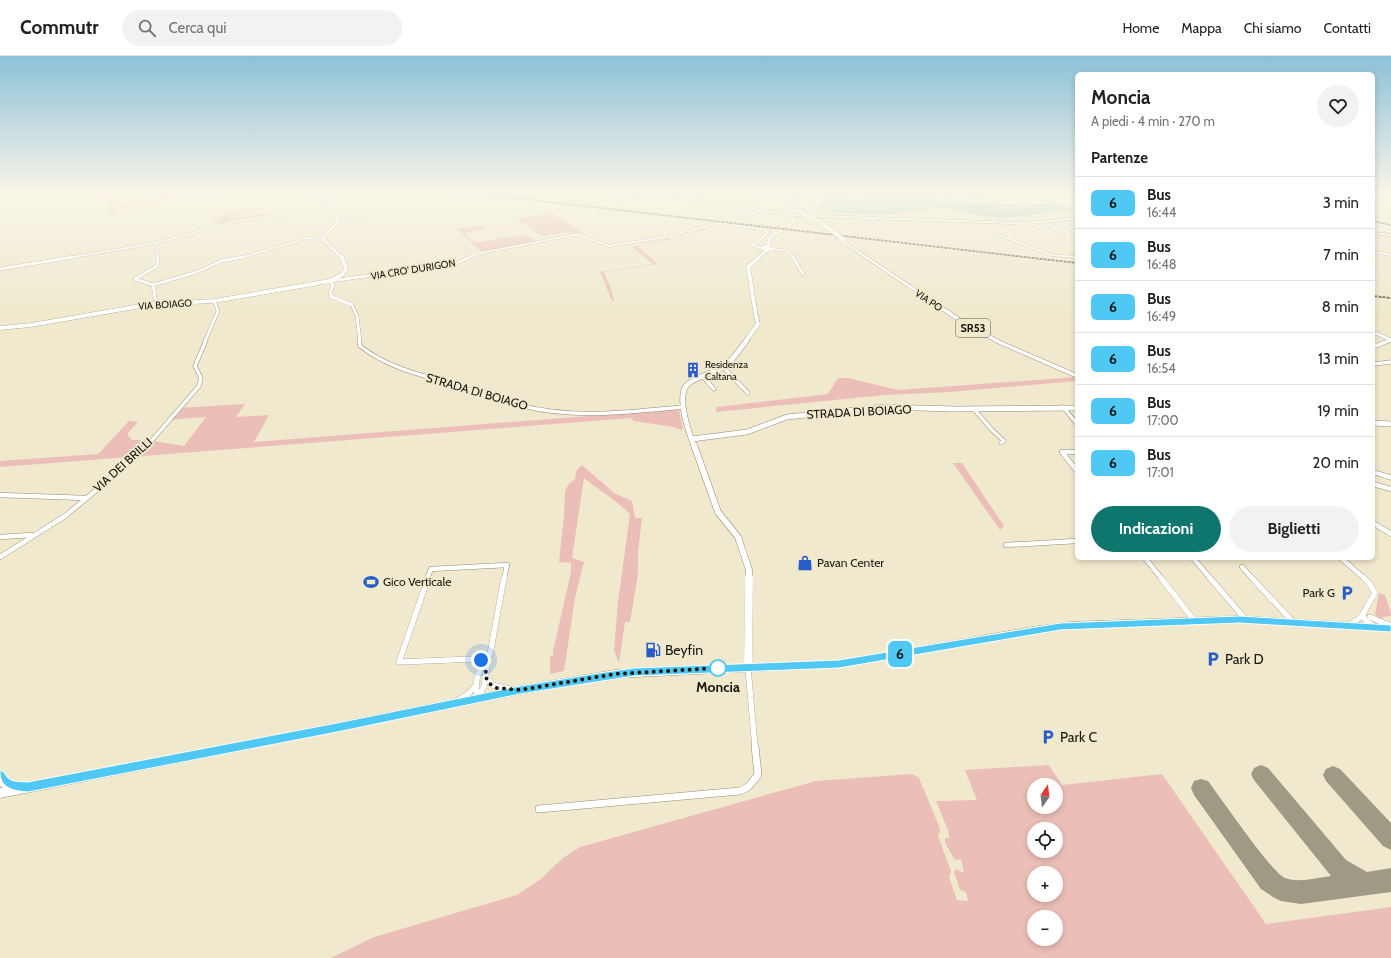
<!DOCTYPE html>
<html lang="it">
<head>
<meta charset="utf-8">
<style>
  body { margin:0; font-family:Cabin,sans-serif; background:#f2f2f2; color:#202124; height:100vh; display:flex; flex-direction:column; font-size:15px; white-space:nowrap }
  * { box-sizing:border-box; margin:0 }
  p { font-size:13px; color:#757577 }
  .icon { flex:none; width:22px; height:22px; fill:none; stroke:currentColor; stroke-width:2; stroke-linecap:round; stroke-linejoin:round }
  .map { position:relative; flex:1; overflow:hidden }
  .details { position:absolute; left:1075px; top:16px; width:300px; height:488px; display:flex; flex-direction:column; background:#fff; border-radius:6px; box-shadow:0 2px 6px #0003 }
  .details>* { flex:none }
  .badge { padding:0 8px; border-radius:6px; font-size:14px; line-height:26px }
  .needle { width:26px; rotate:14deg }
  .tools { position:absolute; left:1027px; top:722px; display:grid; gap:8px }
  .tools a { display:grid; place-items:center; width:36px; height:36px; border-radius:50%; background:#fff; box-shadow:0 2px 6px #0003; font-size:20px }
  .you { position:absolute; width:20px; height:20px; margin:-10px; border:3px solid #fff; border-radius:50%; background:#1a73e8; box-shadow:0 0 0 6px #1a73e833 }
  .map>.badge { position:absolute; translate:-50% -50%; box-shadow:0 0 0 2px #fff }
  h2 { padding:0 16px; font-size:15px; line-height:36px }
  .round { display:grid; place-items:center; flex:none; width:42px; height:42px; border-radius:21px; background:#f2f2f2 }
  .overview { display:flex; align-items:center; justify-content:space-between; height:68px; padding:0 16px }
  h1 { font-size:19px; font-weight:700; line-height:30px }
  .primary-button { display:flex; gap:8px; margin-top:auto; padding:8px 16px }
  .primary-button a { flex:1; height:46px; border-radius:24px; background:#0f766e; color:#fff; font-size:16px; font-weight:700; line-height:46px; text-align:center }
  .primary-button a+a { background:#f2f2f2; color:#202124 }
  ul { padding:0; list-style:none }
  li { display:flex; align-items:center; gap:12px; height:52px; padding:0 16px; border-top:1px solid #e0e0e0 }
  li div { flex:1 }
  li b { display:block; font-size:15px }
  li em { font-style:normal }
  li .badge { min-width:44px; font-weight:700; text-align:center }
  header { display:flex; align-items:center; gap:24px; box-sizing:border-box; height:56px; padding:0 20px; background:#fff; border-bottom:1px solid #e0e0e0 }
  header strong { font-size:19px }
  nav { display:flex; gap:22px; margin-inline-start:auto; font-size:14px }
  .search { width:280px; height:36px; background:#f2f2f2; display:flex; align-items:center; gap:10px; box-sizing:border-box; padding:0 14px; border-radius:22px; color:#757577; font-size:15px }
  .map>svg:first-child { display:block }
  .green { fill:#ebbfb8; fill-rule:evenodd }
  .water { fill:#a6d4bd }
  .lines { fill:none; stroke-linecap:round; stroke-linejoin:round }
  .taxiway { fill:#a09a85; fill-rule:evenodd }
  .minor-far5-casing { stroke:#928c72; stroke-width:2.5 }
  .minor-far4-casing { stroke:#928c72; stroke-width:3.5 }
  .minor-far3-casing { stroke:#928c72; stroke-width:4.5 }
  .minor-far2-casing { stroke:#928c72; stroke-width:5.5 }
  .minor-far1-casing { stroke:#928c72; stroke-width:6 }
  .minor-casing { stroke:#928c72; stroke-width:8 }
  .tertiary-far4-casing { stroke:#928c72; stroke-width:3.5 }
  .tertiary-far3-casing { stroke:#928c72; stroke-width:4.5 }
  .tertiary-far2-casing { stroke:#928c72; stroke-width:6 }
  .tertiary-far1-casing { stroke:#928c72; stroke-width:7 }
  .tertiary-casing { stroke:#928c72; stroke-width:8 }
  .secondary-casing { stroke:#928c72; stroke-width:1 }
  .primary-casing { stroke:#928c72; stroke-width:1 }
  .trunk-casing { stroke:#928c72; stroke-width:1 }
  .minor-far5 { stroke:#fff; stroke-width:2 }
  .minor-far4 { stroke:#fff; stroke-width:3 }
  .minor-far3 { stroke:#fff; stroke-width:3.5 }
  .minor-far2 { stroke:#fff; stroke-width:4.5 }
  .minor-far1 { stroke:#fff; stroke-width:5.5 }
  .minor { stroke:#fff; stroke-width:7 }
  .tertiary-far4 { stroke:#fff; stroke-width:3 }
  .tertiary-far3 { stroke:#fff; stroke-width:4 }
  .tertiary-far2 { stroke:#fff; stroke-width:5 }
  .tertiary-far1 { stroke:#fff; stroke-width:6 }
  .tertiary { stroke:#fff; stroke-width:8 }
  .secondary { fill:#fff; fill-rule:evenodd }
  .primary { fill:#fff; fill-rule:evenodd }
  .trunk { fill:#fff; fill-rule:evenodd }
  .rail-casing { stroke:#4f4c3d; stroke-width:1.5 }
  .rail { stroke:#f0e9cd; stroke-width:1; stroke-dasharray:2; stroke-linecap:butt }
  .trunk-bridge-casing { stroke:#928c72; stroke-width:4.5; stroke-linecap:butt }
  .trunk-bridge { stroke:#fff; stroke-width:4 }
  .line { fill:#50c8f4; stroke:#fff }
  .walk { stroke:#1a180e; stroke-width:4; stroke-dasharray:0 7.2 }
  .stop-dot { fill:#fff; stroke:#50c8f4; stroke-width:2 }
  .labels { text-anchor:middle; stroke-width:4; stroke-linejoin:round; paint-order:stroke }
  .far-street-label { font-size:10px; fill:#1a180e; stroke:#f0e9cd }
  .far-poi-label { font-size:10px; fill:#1a180e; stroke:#f0e9cd; text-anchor:start }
  .shield { fill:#f0e9cd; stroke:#5a5747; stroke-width:1 }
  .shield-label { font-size:11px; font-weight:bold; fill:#1a180e }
  .street-label { font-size:12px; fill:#1a180e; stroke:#f0e9cd }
  .poi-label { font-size:12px; fill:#1a180e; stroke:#f0e9cd; text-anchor:start }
  .near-poi-label { font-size:14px; fill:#1a180e; stroke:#f0e9cd; text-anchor:start }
  .near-stop-label { font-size:14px; font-weight:bold; fill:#1a180e; stroke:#f0e9cd }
</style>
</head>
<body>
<header>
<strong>Commutr</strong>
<div class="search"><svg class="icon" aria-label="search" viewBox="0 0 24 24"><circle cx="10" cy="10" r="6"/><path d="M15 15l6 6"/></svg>Cerca qui</div>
<nav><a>Home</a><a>Mappa</a><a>Chi siamo</a><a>Contatti</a></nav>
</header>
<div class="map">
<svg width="1391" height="902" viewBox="0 0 1391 902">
  <rect width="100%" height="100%" fill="#f0e9cd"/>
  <g class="green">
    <polygon points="201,135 213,135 211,136 218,139 203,136 117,153 115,158 108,160 110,151 106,143 111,143 116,152"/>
    <path d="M250 154 254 155 228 160C242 166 256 154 269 159L240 163 219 169 213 165 223 163 219 160Z"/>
    <polygon points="550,157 582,176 583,177 573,179 568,176 542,180 516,163"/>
    <polygon points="484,170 487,173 464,177 475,187 503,182 499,180 507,182 525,179 536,185 482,196 456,172"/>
    <polygon points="701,171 708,173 668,181 670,184 637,190 658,208 604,216 611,233 614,245 612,245 600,216 653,208 632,191 664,184 665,183 661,181"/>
    <polygon points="1077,321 1077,325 950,336 884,339 716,356 717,351 828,338 838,322 848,322 898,334"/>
    <polygon points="245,348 236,361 269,359 254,386 679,353 683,373 681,374 674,371 633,365 632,362 0,411 0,405 98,398 129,365 138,366 127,378 132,384 148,384 184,390 206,361 167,364 178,352"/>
    <polygon points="953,407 962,407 1004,470 1000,474"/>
    <path d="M582 409 614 437 632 445 635 462H642L638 496V518L630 566H625L619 607 614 594 618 546 630 458C616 444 599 434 584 422L572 502 584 506 575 542 564 615 550 618V600H553V595L571 516V507L559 506 564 460 565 435 568 429 575 423 576 415Z"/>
    <polygon points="1379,537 1385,539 1391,557 1391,560 1382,561 1383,563 1380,563 1375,558"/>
    <path d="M1049 709 1062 729 1162 718 1266 868 1391 851V902H331L374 881 517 839 542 822 563 802 580 791 816 725 912 718 919 722 939 770 940 776 938 780 951 815 949 821 957 844 968 845 966 836 960 834 954 816 956 813 964 817 961 803 955 804 945 787V782H949L948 774 936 745 977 744 965 714ZM1034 729H1056V751H1034ZM1034 773H1056V795H1034ZM1034 817H1056V839H1034ZM1034 861H1056V883H1034Z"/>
  </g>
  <path class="water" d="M889 136 904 138 907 141 960 147 1024 149 1052 147 1061 148 1075 153 1005 162 982 160 947 152 930 153 882 159 831 156 821 154 818 151C828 137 849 145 863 144 868 144 870 140 874 138 879 136 883 137 889 136Z"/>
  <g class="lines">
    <g class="taxiway">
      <path d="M1261 709 1268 712 1346 804 1367 816 1391 812V836L1301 848 1281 845 1273 841 1261 833 1194 739 1191 732 1194 725 1201 723 1208 725C1221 742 1271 816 1285 822 1299 827 1316 822 1331 820L1254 724 1251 718 1254 712Z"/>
      <polygon points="1333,710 1340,713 1391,767 1391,794 1383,790 1326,725 1323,719 1326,713"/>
    </g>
    <g class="minor-far5-casing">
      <g id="minor-far5">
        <polyline points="615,144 640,138"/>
        <polyline points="1384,145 1391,147"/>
        <polyline points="624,147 658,139"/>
        <polyline points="813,159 806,153 806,150 834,135"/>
        <polyline points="869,162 886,170"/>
        <polyline points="1070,163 1077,165"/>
        <polyline points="337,164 371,157"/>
        <polyline points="728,165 762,154"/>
        <polyline points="1042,166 1077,180"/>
        <polyline points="1058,166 1077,173"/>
        <polyline points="994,167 993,175 997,178 1051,199 1077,201"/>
        <polyline points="1030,167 1063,181"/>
        <polyline points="1373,172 1391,176"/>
        <polyline points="156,187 158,202"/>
        <polyline points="773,193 789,195 793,202"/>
        <polyline points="1373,196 1391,199"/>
        <polyline points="67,202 156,187 237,165 326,153"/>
        <polyline points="240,202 308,182 323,181"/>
        <polyline points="468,202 476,198 573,179 579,179 609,190 665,181 720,167 766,174 768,176 758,186 752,189 761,192"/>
      </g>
    </g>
    <g class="minor-far4-casing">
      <g id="minor-far4">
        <polyline points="793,201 803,218"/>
        <polyline points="1075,201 1077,201"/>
        <polyline points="0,213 73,201"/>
        <polyline points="153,229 197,216 221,205 243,201"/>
        <polyline points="156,247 153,229 135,223 157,210 158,201"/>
        <polyline points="1373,276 1391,284"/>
        <polyline points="205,285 218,255 214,245"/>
        <polyline points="360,285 357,260 352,249 332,241 330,237 333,229 330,225 455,208 470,201"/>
        <polyline points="1388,285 1391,284"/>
      </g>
    </g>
    <g class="minor-far3-casing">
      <g id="minor-far3">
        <path d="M359 284 360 290C386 311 421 319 452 328 476 335 499 344 522 350 575 363 630 356 683 351"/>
        <polyline points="1373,291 1391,284"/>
        <polyline points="1373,308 1391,306"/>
        <polyline points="723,311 748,337"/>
        <polyline points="703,321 714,333"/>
        <polyline points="1063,351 1077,368"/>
        <polyline points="974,353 992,374 1004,385 1001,387"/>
        <polyline points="147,390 199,330 201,322 195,310 206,284"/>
      </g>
    </g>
    <g class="minor-far2-casing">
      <g id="minor-far2">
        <polyline points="1077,396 1062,396 1077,415"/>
        <polyline points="1373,428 1391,433"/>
        <polyline points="0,439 86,442"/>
        <polyline points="1373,467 1391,478"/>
        <polyline points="0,481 32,479"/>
        <polyline points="1006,489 1077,485"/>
        <polyline points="0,501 65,460 140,398 147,389"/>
        <polyline points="1145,502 1162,523"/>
        <polyline points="1193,502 1211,523"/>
        <polyline points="1341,502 1365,523"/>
        <polyline points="1242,511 1253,523"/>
        <polyline points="427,523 431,513 507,509 504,523"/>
      </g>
    </g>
    <g class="minor-far1-casing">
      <g id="minor-far1">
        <polyline points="428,522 399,606 474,603 484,607"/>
        <polyline points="1161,522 1194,564"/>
        <polyline points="1210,522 1246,564"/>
        <polyline points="1252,522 1293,566"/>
        <polyline points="1363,558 1365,564 1375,571"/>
        <polyline points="1370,561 1391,570"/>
        <polyline points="1349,569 1361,561 1375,537 1369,527 1364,522"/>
        <path d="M484 607 487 610 484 630 478 642C474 631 477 616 484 607Z"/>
        <polyline points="484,607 490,598 504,522"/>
        <polyline points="748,612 755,691"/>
        <polyline points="485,620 492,629 510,633"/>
        <polyline points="457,645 469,637 476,629"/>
      </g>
    </g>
    <g class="minor-casing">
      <polyline id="minor" points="539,753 740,735 748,731 758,719 755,690"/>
    </g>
    <g class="tertiary-far4-casing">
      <g id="tertiary-far4">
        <polyline points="319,135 327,156 337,162 337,167 323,181 324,184 342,202"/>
        <polyline points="895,135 971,145 1025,147 1077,145"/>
        <polyline points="1383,135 1391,137"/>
        <polyline points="787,171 795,164 792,161"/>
        <polygon points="765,190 773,193 767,194 762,192"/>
        <polyline points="768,190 770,180 781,175"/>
        <polyline points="758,202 767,194"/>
      </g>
    </g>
    <g class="tertiary-far3-casing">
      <g id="tertiary-far3">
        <polyline points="0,272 31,269 152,248 214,245 330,225 343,218 346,213 342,201"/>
        <path d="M746 285 758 268C753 249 752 230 748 211L759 201"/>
      </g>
    </g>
    <g class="tertiary-far2-casing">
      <g id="tertiary-far2">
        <polyline points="1373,367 1391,368"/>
        <polyline points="692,383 747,376 787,361 884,351 954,353 1077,352"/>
        <path d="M694 390C689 377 677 343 686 330 692 322 713 317 722 312 733 305 739 294 747 284"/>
      </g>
    </g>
    <g class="tertiary-far1-casing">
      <polyline id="tertiary-far1" points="694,389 718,456 738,481 749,514 749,523"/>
    </g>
    <g class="tertiary-casing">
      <polyline id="tertiary" points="748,612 749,522"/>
    </g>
    <g class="secondary-casing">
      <polygon id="secondary" points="0,135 3,135 0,137"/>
    </g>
    <g class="primary-casing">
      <g id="primary">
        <polygon points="617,135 628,135 703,144 790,158 1013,166 1042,165 1077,161 1077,163 1042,167 1013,168 790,160 703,146"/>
        <polygon points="1373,176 1391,178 1391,180 1373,178"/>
        <polygon points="1239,560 1391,569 1391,575 1239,566 1071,572 1032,577 839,611 615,622 520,638 323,678 0,742 0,732 3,732 0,730 0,719 11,725 24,728 323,670 520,630 615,614 839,605 1032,571 1071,566"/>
      </g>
    </g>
    <g class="trunk-casing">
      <g id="trunk">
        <polygon points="620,135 629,135 640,138 638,139"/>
        <path d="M757 135C772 135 790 146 801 155L798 156 781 145Z"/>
        <polygon points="806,135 811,135 797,146 804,153 801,154 794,149 793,146"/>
        <polygon points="810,159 812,159 824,168 821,169 810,161"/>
        <polygon points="838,181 963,264 1001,285 1077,318 1077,322 997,287 959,266 837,183 836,182"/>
        <polygon points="1373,414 1391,419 1391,424 1373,418"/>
      </g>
    </g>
    <use href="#minor-far5" class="minor-far5"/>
    <use href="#minor-far4" class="minor-far4"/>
    <use href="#minor-far3" class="minor-far3"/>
    <use href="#minor-far2" class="minor-far2"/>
    <use href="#minor-far1" class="minor-far1"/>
    <use href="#minor" class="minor"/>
    <use href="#tertiary-far4" class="tertiary-far4"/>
    <use href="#tertiary-far3" class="tertiary-far3"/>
    <use href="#tertiary-far2" class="tertiary-far2"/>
    <use href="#tertiary-far1" class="tertiary-far1"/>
    <use href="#tertiary" class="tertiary"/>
    <use href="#secondary" class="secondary"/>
    <use href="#primary" class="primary"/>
    <use href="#trunk" class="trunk"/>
    <g class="rail-casing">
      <g id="rail">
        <polyline points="454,135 1077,207"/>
        <polyline points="1373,165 1391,169"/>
        <polyline points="1373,240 1391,242"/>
      </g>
    </g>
    <use href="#rail" class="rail"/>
    <g class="trunk-bridge-casing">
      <g id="trunk-bridge">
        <polyline points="799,155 807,160"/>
        <polyline points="822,168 843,183"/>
      </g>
    </g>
    <use href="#trunk-bridge" class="trunk-bridge"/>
  </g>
  <linearGradient id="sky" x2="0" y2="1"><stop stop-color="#8dc1d7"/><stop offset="0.52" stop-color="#f8f5e8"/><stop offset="1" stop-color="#f8f5e8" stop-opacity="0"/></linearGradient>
  <rect width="1391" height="262" fill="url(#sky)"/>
  <path class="line" d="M1239 560 1391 569V576L1239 567 1060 574 839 612 634 620 520 638 337 676 28 736C17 735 0 734 0 716V714L4 716C9 727 16 725 28 726L337 667 520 630 599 617 634 612 839 604 1060 567Z"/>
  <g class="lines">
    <polyline class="walk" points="481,604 487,610 485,620 490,628 497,632 520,634 615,618 718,612"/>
  </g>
  <defs>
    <g id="building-bare" transform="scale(1.2)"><path d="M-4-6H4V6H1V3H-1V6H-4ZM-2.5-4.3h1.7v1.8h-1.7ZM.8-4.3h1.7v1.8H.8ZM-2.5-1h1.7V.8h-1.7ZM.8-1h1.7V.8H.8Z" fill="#285cca" stroke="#f0e9cd" stroke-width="2.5" paint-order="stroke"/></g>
    <g id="shop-bare" transform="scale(1.2)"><path d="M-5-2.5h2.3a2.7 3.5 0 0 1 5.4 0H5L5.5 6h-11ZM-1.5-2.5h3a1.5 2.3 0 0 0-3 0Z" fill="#285cca" stroke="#f0e9cd" stroke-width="2.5" paint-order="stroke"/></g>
    <g id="stadium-bare" transform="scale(1.2)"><path d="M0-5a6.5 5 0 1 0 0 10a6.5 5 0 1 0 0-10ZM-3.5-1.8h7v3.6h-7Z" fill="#285cca" stroke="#f0e9cd" stroke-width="2.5" paint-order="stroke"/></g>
    <g id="parking-bare" transform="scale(1.2)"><path d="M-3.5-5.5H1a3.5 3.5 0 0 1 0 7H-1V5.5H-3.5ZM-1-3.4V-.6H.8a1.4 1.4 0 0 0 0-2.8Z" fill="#285cca" stroke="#f0e9cd" stroke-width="2.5" paint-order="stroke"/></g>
    <g id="fuel-bare" transform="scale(1.2)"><path d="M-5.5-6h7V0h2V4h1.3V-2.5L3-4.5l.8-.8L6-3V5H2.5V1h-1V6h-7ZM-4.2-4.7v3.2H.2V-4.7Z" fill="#285cca" stroke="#f0e9cd" stroke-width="2.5" paint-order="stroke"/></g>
  </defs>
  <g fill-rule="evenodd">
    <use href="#building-bare" x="693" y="314"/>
    <use href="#shop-bare" x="805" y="507"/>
    <use href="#stadium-bare" x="371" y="526"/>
    <use href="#parking-bare" x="1347" y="537"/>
    <use href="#fuel-bare" x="653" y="594"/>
    <use href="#parking-bare" x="1213" y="603"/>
    <use href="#parking-bare" x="1048" y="681"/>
  </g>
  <circle class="stop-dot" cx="718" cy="612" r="8"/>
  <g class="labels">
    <g class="far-street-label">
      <text transform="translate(413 213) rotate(-9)" y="4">VIA CRO' DURIGON</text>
      <text transform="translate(929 244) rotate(34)" y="4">VIA PO</text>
      <text transform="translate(165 248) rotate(-4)" y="4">VIA BOIAGO</text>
    </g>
    <g class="far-poi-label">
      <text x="705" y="312">Residenza<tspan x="705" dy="12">Caltana</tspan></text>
    </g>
    <rect class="shield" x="956" y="263" width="34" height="18" rx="3"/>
    <g class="shield-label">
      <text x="973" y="276">SR53</text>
    </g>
    <g class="street-label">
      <text transform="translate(477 336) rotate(16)" y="4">STRADA DI BOIAGO</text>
      <text transform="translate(859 356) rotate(-3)" y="4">STRADA DI BOIAGO</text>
      <text transform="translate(123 409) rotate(-42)" y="4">VIA DEI BRILLI</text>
    </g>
    <g class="poi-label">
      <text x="817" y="511">Pavan Center</text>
      <text x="383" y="530">Gico Verticale</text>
      <text x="1335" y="541" text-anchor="end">Park G</text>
    </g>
    <g class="near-poi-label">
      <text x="665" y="599">Beyfin</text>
      <text x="1225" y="608">Park D</text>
      <text x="1060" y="686">Park C</text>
    </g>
    <g class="near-stop-label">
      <text x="718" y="636">Moncia</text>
    </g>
  </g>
</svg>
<div class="tools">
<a><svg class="needle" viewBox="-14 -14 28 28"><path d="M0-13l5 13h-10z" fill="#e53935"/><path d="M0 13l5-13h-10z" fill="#757577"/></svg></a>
<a><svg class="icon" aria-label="locate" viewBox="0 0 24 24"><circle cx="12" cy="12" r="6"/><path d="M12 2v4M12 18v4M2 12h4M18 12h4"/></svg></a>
<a>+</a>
<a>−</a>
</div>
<div class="you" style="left:481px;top:604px"></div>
<b class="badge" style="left:900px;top:598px;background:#50c8f4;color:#111">6</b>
<section class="details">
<div class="overview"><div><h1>Moncia</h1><p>A piedi · 4 min · 270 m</p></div><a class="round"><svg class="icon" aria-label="heart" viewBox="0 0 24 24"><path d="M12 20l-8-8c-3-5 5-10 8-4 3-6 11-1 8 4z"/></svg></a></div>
<h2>Partenze</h2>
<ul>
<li><span class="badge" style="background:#50c8f4;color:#111">6</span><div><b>Bus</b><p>16:44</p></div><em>3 min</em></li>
<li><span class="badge" style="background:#50c8f4;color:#111">6</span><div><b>Bus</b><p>16:48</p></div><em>7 min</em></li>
<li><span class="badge" style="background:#50c8f4;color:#111">6</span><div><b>Bus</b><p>16:49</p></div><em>8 min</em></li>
<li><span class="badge" style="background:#50c8f4;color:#111">6</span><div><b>Bus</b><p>16:54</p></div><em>13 min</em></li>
<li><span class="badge" style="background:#50c8f4;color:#111">6</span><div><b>Bus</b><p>17:00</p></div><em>19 min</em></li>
<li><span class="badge" style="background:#50c8f4;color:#111">6</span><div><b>Bus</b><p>17:01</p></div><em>20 min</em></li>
</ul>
<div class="primary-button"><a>Indicazioni</a><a>Biglietti</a></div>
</section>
</div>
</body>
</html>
